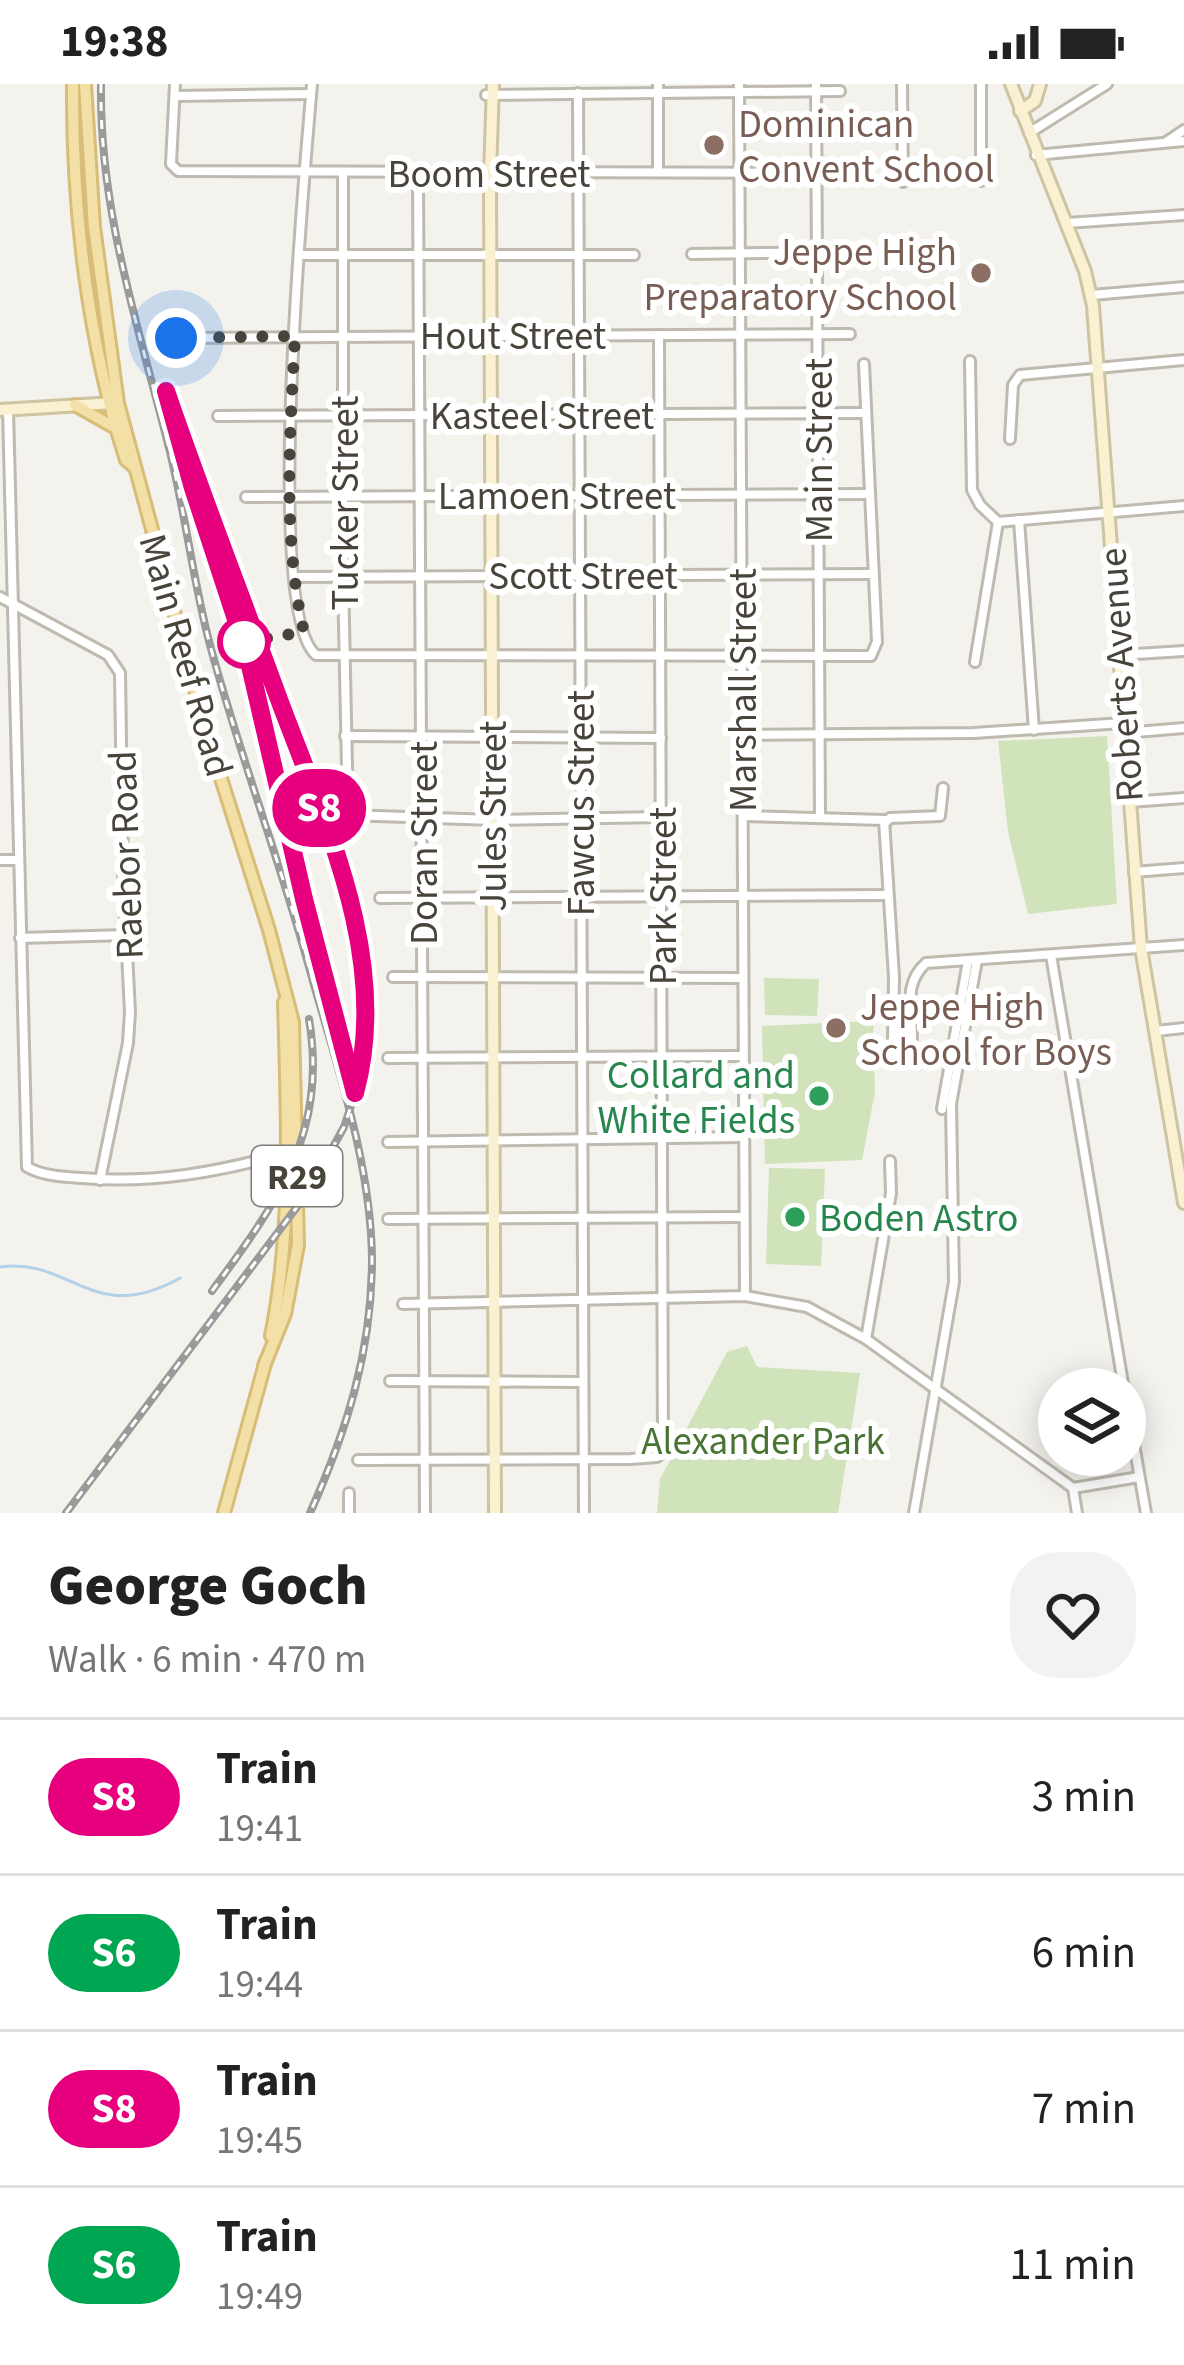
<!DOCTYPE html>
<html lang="en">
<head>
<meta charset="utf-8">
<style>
  body { margin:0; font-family:"Source Sans 3",sans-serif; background:#f2f2f2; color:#222; height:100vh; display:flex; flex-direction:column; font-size:45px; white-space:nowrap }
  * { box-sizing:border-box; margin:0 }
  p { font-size:39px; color:#767676 }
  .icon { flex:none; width:66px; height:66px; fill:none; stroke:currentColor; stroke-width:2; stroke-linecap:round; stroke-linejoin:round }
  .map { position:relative; height:1429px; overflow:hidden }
  .sheet { display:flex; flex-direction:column; background:#fff; flex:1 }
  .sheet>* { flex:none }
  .badge { padding:0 24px; border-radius:39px; font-size:42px; line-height:78px }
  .buttons { position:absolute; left:1038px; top:1284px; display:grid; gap:24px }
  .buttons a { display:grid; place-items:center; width:108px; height:108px; border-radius:50%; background:#fff; box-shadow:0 6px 30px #0003; font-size:60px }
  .you { position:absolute; width:60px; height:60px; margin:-30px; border:9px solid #fff; border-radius:50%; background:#1a73e8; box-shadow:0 0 0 18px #1a73e833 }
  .map>.badge { position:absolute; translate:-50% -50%; box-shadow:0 0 0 6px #fff }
  .round { display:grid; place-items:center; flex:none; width:126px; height:126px; border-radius:48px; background:#f2f2f2 }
  .head { display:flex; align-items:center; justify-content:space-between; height:204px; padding:0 48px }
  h1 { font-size:57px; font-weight:800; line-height:90px }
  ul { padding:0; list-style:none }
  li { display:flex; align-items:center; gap:36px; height:156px; padding:0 48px; border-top:3px solid #e0e0e0 }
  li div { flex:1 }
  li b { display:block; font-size:45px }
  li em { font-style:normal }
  li .badge { min-width:132px; font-weight:700; text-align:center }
  .status { display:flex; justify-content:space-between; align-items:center; height:84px; padding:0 60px; background:#fff; direction:ltr }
  .status svg { height:33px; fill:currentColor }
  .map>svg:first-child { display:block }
  .green { fill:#d0e3bb }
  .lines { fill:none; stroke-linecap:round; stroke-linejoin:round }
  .stream { stroke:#b1d0e9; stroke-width:3 }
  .street-casing { stroke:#bfbab0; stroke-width:14 }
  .secondary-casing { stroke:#cec4a2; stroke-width:16 }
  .primary-casing { stroke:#d7bd78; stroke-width:16 }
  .street { stroke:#fff; stroke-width:8 }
  .secondary { stroke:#f9f1d2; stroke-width:10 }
  .primary { stroke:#f3e0a7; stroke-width:10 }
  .rail-casing { stroke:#9a9a9a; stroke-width:8 }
  .rail { stroke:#fff; stroke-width:3; stroke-dasharray:9; stroke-linecap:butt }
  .line-casing { stroke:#fff; stroke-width:27 }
  .line { stroke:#e6007e; stroke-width:18 }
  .walk { stroke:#48433b; stroke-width:12; stroke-dasharray:0 21.6 }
  .education-dot { fill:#8d6e63; stroke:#fff; stroke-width:4.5 }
  .stop-dot { fill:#fff; stroke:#e6007e; stroke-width:6 }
  .leisure-dot { fill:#2e9e5b; stroke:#fff; stroke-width:4.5 }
  .labels { text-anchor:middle; stroke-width:12; stroke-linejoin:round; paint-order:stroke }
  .shield { fill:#fff; stroke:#7f7b76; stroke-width:3 }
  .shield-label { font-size:36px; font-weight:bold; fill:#48433b }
  .education-label { font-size:39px; fill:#785e54; stroke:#fff; text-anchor:start }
  .street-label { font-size:39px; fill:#48433b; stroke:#fff }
  .leisure-label { font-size:39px; fill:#27864d; stroke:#fff; text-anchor:end }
  .park-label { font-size:39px; fill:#4a7434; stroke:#fff }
</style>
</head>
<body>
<div class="status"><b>19:38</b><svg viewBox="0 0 49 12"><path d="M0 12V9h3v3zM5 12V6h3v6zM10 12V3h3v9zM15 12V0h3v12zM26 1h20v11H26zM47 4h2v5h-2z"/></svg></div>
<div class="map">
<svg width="1184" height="1429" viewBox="0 0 1184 1429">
  <rect width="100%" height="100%" fill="#f4f2ed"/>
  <g class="green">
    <polygon points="1107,652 1117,820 1028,830 1008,748 998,657"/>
    <polygon points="764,894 819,895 817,932 765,931"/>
    <polygon points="873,937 875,1008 862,1076 765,1080 762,942"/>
    <polygon points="769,1084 825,1085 821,1182 766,1180"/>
    <polygon points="747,1262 757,1283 860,1289 838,1429 657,1429 660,1395 727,1268"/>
  </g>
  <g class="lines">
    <path class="stream" d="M0 1183C71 1173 93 1243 180 1194"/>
    <g class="street-casing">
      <g id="street">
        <polyline points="175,0 171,80 178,87 817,89"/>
        <path d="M312 0C305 85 263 526 316 571L871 572 877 558 864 280"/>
        <polyline points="658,0 658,88"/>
        <polyline points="739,0 745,1212"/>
        <polyline points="816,0 820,731"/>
        <polyline points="902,0 903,98"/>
        <polyline points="578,9 584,1429"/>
        <polyline points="486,11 840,7"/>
        <polyline points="175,12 311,10"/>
        <polyline points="1029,49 1107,0"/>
        <polyline points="1166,58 1184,46"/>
        <polyline points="1036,71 1184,57"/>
        <polyline points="343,90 343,492 348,731 493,736 661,733"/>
        <polyline points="418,90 425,1429"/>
        <polyline points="981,97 981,0"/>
        <polyline points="1066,139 1184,131"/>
        <polyline points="692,170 847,168"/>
        <polyline points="300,171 634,171"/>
        <polyline points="1092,211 1184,203"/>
        <polyline points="176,254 850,250"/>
        <polyline points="970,277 972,406 980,421 998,438 975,578"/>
        <path d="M8 325 27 1083C43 1092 64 1093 82 1094 154 1100 218 1088 287 1069"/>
        <polyline points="218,332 865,329"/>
        <polyline points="1010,355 1013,301 1020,291 1184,276"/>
        <polyline points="246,413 868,410"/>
        <polyline points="1019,436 1034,646"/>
        <polyline points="998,438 1184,422"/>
        <polyline points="294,493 872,490"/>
        <polyline points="0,513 108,571 120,589 123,789 130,928 128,959 100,1096"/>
        <polyline points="1120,571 1184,567"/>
        <polyline points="1124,649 1184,644"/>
        <polyline points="741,651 974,649 1123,639"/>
        <polyline points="345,652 661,654"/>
        <polyline points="1130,718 1184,714"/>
        <path d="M743 732 884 736 894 893 893 956 897 979 907 977C922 943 895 907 926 879L1184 861"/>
        <polyline points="885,739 890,734 940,732 943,704"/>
        <polyline points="0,776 19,776"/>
        <polyline points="1134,788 1184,784"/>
        <polyline points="380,814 887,811"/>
        <polyline points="20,854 127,851"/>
        <polyline points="1051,871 1124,1305"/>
        <polyline points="393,893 742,894"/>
        <polyline points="1156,947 1184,944"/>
        <polyline points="388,974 743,972"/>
        <polyline points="942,1025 968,877"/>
        <polyline points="388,1058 743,1053"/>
        <polyline points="388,1135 743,1133"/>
        <polyline points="403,1220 745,1212 807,1223 866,1255 1073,1404 1139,1393"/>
        <polyline points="866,1255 891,1109 890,1077"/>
        <polyline points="390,1297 582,1298"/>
        <polyline points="1125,1308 1146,1429"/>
        <polyline points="358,1376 631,1375 657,1373 663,1368 659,251"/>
        <polyline points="1073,1404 1077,1429"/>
        <polyline points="349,1409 349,1429"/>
        <polyline points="914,1429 954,1198 951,1020 977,876"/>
      </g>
    </g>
    <g class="secondary-casing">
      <g id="secondary">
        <polyline points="493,0 490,90 495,1429"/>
        <polyline points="1011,0 1085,187 1093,222 1141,864 1184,1119"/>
        <polyline points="1020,27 1035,17 1040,0"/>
        <polyline points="0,326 115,319"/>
      </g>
    </g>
    <g class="primary-casing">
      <g id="primary">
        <path d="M73 0C72 125 88 258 126 376L133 382"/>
        <polyline points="85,0 94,143 118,319 207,650 269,846 293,938 298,1161 285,1230 264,1282"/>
        <polyline points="75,321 112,342"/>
        <path d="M271 1252C293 1142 287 1029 284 918"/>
        <polyline points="224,1429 266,1276"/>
      </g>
    </g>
    <use href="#street" class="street"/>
    <use href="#secondary" class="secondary"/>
    <use href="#primary" class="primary"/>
    <g class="rail-casing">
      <g id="rail">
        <path d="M101 0C99 124 137 238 167 356 185 424 192 494 210 561 239 669 279 774 309 883 335 977 371 1076 372 1175 372 1267 347 1346 310 1429"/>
        <polyline points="194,407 247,570 296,783"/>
        <path d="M212 1207C276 1120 328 1050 309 935"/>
        <polyline points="66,1429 309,1107 344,1043 359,998 367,920 358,854 325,742 261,566"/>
      </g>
    </g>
    <use href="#rail" class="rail"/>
  </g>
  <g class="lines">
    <g class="line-casing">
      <path id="line" d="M166 307C201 409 240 509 277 610 323 735 392 874 355 1009L304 815 247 569 193 404Z"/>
    </g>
    <use href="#line" class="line"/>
    <path class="walk" d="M176 254 295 252C290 350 282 452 304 548L244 558"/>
  </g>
  <g class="education-dot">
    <circle cx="714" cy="61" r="12"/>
    <circle cx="981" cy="189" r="12"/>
    <circle cx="836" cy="944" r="12"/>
  </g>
  <circle class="stop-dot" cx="244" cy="558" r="24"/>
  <g class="leisure-dot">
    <circle cx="819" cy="1012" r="12"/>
    <circle cx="795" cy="1133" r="12"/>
  </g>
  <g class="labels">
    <rect class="shield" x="252" y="1062" width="90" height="60" rx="9"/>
    <g class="shield-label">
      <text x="297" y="1105">R29</text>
    </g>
    <g class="education-label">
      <text x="738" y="53">Dominican<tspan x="738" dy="45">Convent School</tspan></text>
      <text x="957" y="181" text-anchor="end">Jeppe High<tspan x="957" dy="45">Preparatory School</tspan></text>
      <text x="860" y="936">Jeppe High<tspan x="860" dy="45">School for Boys</tspan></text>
    </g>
    <g class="street-label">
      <text x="489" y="103">Boom Street</text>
      <text x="513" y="265">Hout Street</text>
      <text x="542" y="345">Kasteel Street</text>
      <text transform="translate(818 366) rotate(-90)" y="14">Main Street</text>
      <text x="557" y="425">Lamoen Street</text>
      <text transform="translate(344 419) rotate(-90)" y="14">Tucker Street</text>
      <text x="583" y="505">Scott Street</text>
      <text transform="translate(187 571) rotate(74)" y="14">Main Reef Road</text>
      <text transform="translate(1120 591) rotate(-94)" y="14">Roberts Avenue</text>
      <text transform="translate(742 606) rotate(-90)" y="14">Marshall Street</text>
      <text transform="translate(580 719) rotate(-90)" y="14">Fawcus Street</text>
      <text transform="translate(492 732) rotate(-90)" y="14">Jules Street</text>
      <text transform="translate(423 759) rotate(-90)" y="14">Doran Street</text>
      <text transform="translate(125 771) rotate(-92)" y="14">Raebor Road</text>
      <text transform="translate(662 812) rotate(-90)" y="14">Park Street</text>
    </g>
    <g class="leisure-label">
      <text x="795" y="1004">Collard and<tspan x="795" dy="45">White Fields</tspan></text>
      <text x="819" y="1147" text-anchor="start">Boden Astro</text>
    </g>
    <g class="park-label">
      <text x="763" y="1370">Alexander Park</text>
    </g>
  </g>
</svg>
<div class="buttons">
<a><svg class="icon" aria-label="layers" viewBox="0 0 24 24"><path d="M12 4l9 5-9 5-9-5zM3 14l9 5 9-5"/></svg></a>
</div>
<div class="you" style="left:176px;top:254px"></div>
<b class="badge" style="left:319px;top:724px;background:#e6007e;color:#fff">S8</b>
</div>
<section class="sheet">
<div class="head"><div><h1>George Goch</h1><p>Walk · 6 min · 470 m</p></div><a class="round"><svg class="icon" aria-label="heart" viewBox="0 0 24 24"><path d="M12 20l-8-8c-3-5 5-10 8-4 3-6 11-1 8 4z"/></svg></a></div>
<ul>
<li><span class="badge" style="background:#e6007e;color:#fff">S8</span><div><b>Train</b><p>19:41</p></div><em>3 min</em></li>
<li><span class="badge" style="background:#00a651;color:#fff">S6</span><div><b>Train</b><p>19:44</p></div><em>6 min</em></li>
<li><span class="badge" style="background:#e6007e;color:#fff">S8</span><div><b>Train</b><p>19:45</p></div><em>7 min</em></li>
<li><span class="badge" style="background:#00a651;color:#fff">S6</span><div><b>Train</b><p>19:49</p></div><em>11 min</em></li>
</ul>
</section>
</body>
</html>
